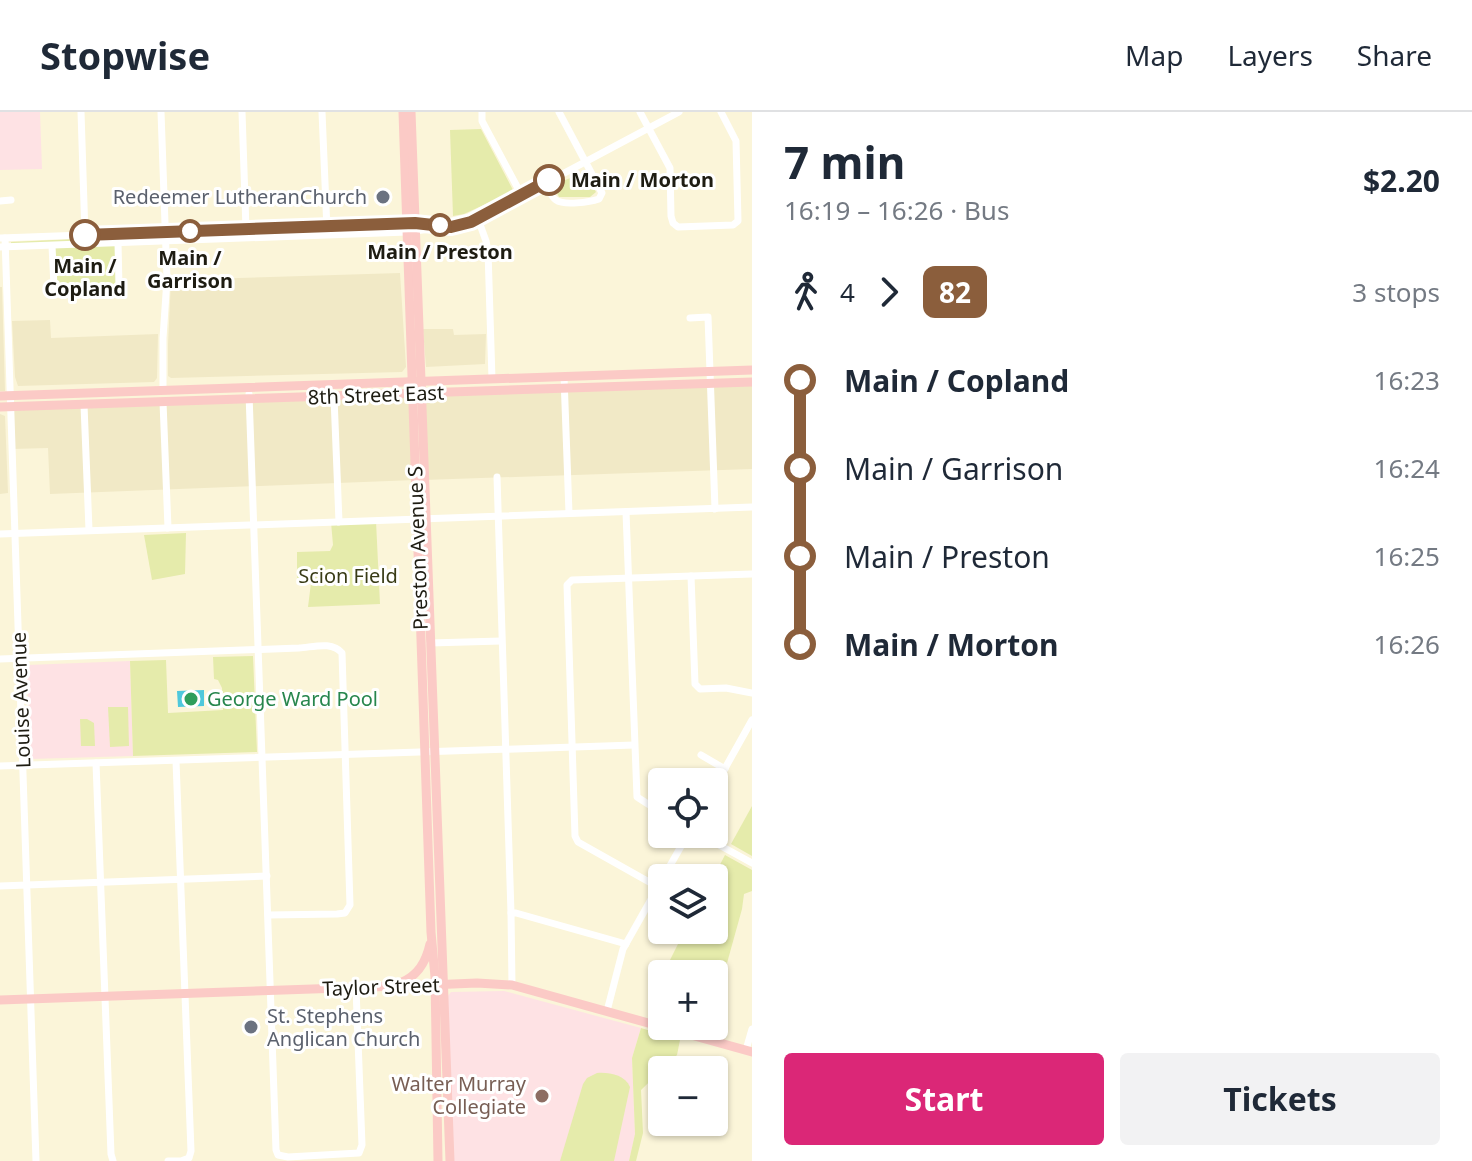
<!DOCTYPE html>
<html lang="en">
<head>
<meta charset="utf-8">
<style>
  body { margin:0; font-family:"Noto Sans",sans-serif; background:#f2f2f3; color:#1f2937; height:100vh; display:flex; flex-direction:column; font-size:30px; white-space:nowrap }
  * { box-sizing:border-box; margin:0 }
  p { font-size:26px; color:#747a83 }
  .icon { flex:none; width:44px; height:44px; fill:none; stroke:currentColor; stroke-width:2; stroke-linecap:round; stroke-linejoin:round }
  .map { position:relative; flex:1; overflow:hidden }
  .panel { display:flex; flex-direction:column; background:#fff; width:720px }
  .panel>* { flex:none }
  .badge { padding:0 16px; border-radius:12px; font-size:28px; line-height:52px }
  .controls { position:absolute; left:648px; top:656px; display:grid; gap:16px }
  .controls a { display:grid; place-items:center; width:80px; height:80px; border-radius:8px; background:#fff; box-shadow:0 2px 6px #0004; font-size:40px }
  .map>.badge { position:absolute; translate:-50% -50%; box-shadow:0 0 0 4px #fff }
  .legs { display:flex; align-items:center; gap:12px; height:88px; padding:0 32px; font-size:26px }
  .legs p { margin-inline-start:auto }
  .head { display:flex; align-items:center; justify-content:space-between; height:136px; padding:0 32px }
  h1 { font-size:44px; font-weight:700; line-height:60px }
  .cta { display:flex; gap:16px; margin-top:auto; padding:16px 32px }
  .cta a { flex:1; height:92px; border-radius:8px; background:#db2777; color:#fff; font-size:32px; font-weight:700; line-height:92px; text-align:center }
  .cta a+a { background:#f2f2f3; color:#1f2937 }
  ul { padding:0 32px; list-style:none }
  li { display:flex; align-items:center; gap:28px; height:88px; font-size:30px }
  li i { display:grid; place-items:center; width:12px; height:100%; margin:0 10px; background:currentColor }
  li i::after { content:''; width:20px; height:20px; margin:-10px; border:6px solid; border-radius:50%; background:#fff }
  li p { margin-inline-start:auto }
  li:first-child i { background:linear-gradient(#0000 50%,currentColor 0) }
  li:last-child i { background:linear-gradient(currentColor 50%,#0000 0) }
  header { display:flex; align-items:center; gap:48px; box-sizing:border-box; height:112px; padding:0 40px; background:#fff; border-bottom:2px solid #e0e1e3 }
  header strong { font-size:38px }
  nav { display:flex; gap:44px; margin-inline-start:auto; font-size:28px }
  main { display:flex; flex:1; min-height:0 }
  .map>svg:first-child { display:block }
  .built { fill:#f1e9c6 }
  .education { fill:#fee2e4 }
  .green { fill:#e5ebab }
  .water { fill:#4fc8dc }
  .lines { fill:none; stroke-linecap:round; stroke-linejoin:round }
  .minor { stroke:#fff; stroke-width:7 }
  .major { stroke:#fbcac6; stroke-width:9 }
  .line-1-casing { stroke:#fff; stroke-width:18 }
  .line-1 { stroke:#8b5e3c; stroke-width:12 }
  .stop-1-dot { fill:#fff; stroke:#8b5e3c; stroke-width:4 }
  .worship-dot { fill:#6b7280; stroke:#fff; stroke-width:3 }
  .leisure-dot { fill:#2e9e5b; stroke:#fff; stroke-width:3 }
  .education-dot { fill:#8d6e63; stroke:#fff; stroke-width:3 }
  .labels { text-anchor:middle; stroke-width:6; stroke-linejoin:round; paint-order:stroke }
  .stop-label { font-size:20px; font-weight:bold; fill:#1e1c12; stroke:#fff }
  .worship-label { font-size:20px; fill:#5b616d; stroke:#fff; text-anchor:end }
  .street-label { font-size:20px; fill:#1e1c12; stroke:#fff }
  .park-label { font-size:20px; fill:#393c17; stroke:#fff }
  .leisure-label { font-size:20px; fill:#27864d; stroke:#fff; text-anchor:start }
  .education-label { font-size:20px; fill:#785e54; stroke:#fff; text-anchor:end }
</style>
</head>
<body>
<header>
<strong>Stopwise</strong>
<nav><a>Map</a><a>Layers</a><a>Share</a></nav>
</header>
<main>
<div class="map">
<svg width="752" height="1049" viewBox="0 0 752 1049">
  <rect width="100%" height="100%" fill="#fbf5d9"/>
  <g class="built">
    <polygon points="400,161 406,255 402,260 171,266 168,264 168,232 171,168"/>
    <polygon points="0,175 2,175 5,279 0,279"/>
    <polygon points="50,208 51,226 158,222 157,266 154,270 18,274 15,265 12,209"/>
    <polygon points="423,217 453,217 454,223 486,222 485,252 426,255"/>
    <polygon points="752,270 752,357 424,368 421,281"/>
    <polygon points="412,281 415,368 50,382 48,336 12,337 10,295"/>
    <polygon points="0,302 5,304 8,381 0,382"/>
  </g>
  <g class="education">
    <polygon points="0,0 40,0 42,57 0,58"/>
    <polygon points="130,549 133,644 30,647 27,553"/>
    <polygon points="504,879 641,916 632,946 635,1022 629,1049 454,1049 447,885 451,880"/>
  </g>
  <g class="green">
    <polygon points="481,17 513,78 510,81 464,102 453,104 450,18"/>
    <polygon points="585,60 596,80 590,85 559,85 553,73"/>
    <polygon points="319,118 319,120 173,126 172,125 172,122"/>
    <polygon points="158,123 159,127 11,132 11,130"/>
    <polygon points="118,131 117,179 57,181 52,134"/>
    <polygon points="376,409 380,492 308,495 311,471 297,466 297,440 330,439 333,433 331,410"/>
    <polygon points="186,421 185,462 152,468 144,423"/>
    <polygon points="253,544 257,640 133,644 130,549 166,548 168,601 223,598 222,576 218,568 214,567 213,545"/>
    <polygon points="108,595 128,595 129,634 110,635"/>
    <polygon points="80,607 87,607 94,611 95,634 81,634"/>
    <polygon points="752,694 752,744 731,732"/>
    <polygon points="725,743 752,758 752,779 744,782 742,797 719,880 717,886 714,887 714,862 663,862 685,818 714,818 714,766 713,766"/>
    <polygon points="662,863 662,908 649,905"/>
    <polygon points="641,916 680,928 677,943 641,978 643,1021 636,1049 629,1049 635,1022 632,946"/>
    <path d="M597 961C609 960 625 963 630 975L614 1049H560L583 972 587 966Z"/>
  </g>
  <polygon class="water" points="204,578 204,594 178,595 177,579"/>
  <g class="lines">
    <g class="minor">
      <polyline points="81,0 85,123"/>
      <polyline points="161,0 167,167 163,226 163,279"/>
      <polyline points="242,0 246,117"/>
      <polyline points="322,0 327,118"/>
      <polyline points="482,0 482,9 521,82"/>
      <polyline points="640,0 670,56 671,104 673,111 678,115 733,113 738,109 736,29 721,0"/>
      <path d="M545 70C548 76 551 85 556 88 564 94 590 90 599 87L602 81 559 0"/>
      <polyline points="0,89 11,88"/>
      <polyline points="478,107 486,129 488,139 492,267"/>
      <polyline points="1,126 415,111 440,114"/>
      <polyline points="5,126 36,1049"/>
      <polyline points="52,134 54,174 57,181 62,182 113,181 119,175 118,131"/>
      <polyline points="0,135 407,120 461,113 478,107 679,0"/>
      <polyline points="690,206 708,205 715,397"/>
      <polyline points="564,265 569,401"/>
      <polyline points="249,282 276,1038 278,1043 288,1045 359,1041 362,1033 356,876"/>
      <polyline points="334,285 339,410"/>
      <polyline points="163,290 168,416"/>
      <polyline points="84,293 89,418"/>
      <polyline points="497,365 511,801 512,873"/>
      <polyline points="626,400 637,685 662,701"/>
      <polyline points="0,422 752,395"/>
      <polyline points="691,464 695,572 700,577 726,576 752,581"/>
      <polyline points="430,531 501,529"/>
      <path d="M0 547 299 536C314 535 332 529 342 541L350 793 345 801 337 802 268 803"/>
      <polyline points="701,643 725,657"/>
      <polyline points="96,651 111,1042 113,1049"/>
      <polyline points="0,654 634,633"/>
      <polyline points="714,676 752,608"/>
      <polyline points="699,722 752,751"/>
      <polyline points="663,766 688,722"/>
      <polyline points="0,774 267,764"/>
      <polyline points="658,775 578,730 575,724 567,473 572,468 752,462"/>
      <polyline points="511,801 516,801 626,832"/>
      <polyline points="607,899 623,837 662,768"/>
      <polyline points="746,938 752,917"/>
      <polyline points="168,1049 181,1049 189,1046 191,1039 176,649"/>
    </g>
    <g class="major">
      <polyline points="403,0 431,820 435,865 438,1049"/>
      <polyline points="411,0 450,1049"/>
      <polyline points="0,284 752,258"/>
      <polyline points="0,295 752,270"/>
      <path d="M400 871C418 864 426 850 430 832"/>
      <polyline points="0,888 429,873 477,871 512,873 752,940"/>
    </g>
  </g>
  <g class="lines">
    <g class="line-1-casing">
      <polyline id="line-1" points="85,123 415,111 451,115 471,110 549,68"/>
    </g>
    <use href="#line-1" class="line-1"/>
  </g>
  <g class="stop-1-dot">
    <circle cx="549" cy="68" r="14"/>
    <circle cx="440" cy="113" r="10"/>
    <circle cx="190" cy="119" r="10"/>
    <circle cx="85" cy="123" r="14"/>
  </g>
  <g class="worship-dot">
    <circle cx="383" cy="85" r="8"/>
    <circle cx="251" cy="915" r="8"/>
  </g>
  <circle class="leisure-dot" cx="191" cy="587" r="8"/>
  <circle class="education-dot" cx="542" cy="984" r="8"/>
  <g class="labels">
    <g class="stop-label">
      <text x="571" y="75" text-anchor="start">Main / Morton</text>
      <text x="440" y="147">Main / Preston</text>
      <text x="190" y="153">Main /<tspan x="190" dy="23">Garrison</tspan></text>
      <text x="85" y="161">Main /<tspan x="85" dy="23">Copland</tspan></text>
    </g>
    <g class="worship-label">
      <text x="367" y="92">Redeemer LutheranChurch</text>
      <text x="267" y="911" text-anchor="start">St. Stephens<tspan x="267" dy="23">Anglican Church</tspan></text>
    </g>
    <g class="street-label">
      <text transform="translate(376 283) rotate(-2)" y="7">8th Street East</text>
      <text transform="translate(418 436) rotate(-92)" y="7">Preston Avenue S</text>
      <text transform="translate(21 588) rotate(-92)" y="7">Louise Avenue</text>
      <text transform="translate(381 875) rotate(-2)" y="7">Taylor Street</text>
    </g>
    <g class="park-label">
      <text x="348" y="471">Scion Field</text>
    </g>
    <g class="leisure-label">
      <text x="207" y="594">George Ward Pool</text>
    </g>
    <g class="education-label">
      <text x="526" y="979">Walter Murray<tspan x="526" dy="23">Collegiate</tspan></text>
    </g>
  </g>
</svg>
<div class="controls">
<a><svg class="icon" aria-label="locate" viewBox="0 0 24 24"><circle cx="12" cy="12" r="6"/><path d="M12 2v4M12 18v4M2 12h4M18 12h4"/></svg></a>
<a><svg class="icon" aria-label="layers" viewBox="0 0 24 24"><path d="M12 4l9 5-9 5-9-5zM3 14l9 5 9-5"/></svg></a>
<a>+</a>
<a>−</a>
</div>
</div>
<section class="panel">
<div class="head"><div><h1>7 min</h1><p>16:19 – 16:26 · Bus</p></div><b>$2.20</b></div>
<div class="legs"><svg class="icon" aria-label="walk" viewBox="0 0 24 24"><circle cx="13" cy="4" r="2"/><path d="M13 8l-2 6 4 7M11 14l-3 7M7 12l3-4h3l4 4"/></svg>4<svg class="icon" aria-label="forward" viewBox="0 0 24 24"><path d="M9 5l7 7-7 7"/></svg><b class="badge" style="background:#8b5e3c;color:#fff">82</b><p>3 stops</p></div>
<ul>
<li><i style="color:#8b5e3c"></i><b>Main / Copland</b><p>16:23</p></li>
<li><i style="color:#8b5e3c"></i><span>Main / Garrison</span><p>16:24</p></li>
<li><i style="color:#8b5e3c"></i><span>Main / Preston</span><p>16:25</p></li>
<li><i style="color:#8b5e3c"></i><b>Main / Morton</b><p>16:26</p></li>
</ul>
<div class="cta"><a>Start</a><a>Tickets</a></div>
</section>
</main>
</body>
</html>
